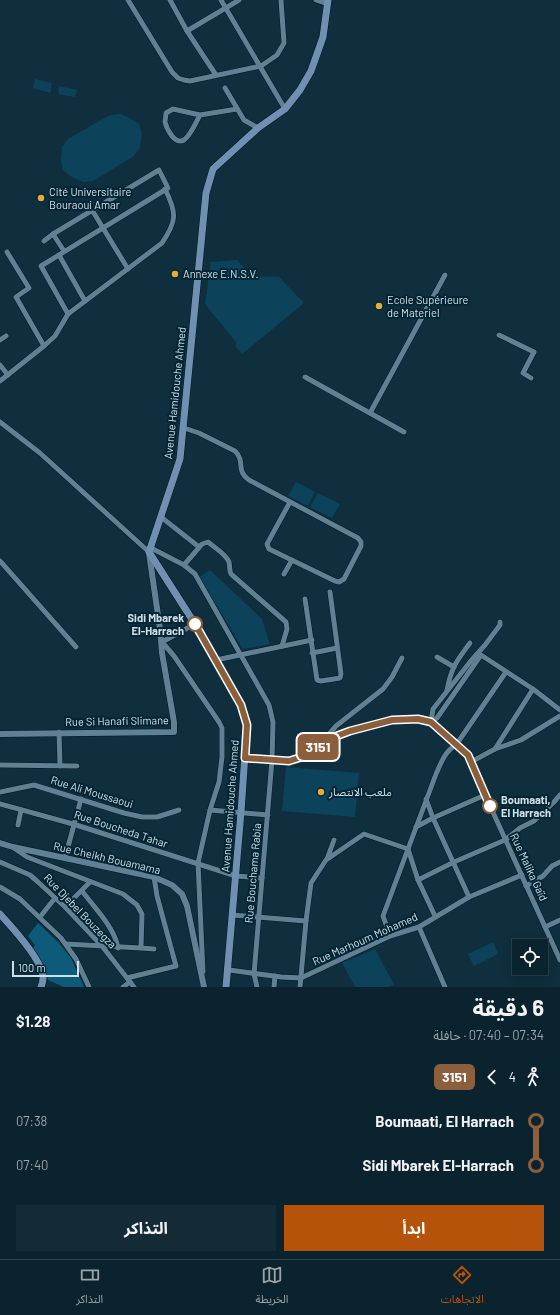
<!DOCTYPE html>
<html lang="ar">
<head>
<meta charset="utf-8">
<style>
  body { margin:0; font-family:Barlow,"Noto Sans Arabic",sans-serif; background:#142b36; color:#f1f3f6; direction:rtl; height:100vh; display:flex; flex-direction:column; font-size:15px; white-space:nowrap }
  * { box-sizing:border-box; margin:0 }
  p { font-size:13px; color:#9aa4aa }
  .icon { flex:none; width:22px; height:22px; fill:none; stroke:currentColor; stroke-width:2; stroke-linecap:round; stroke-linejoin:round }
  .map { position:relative; height:987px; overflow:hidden; direction:ltr }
  .drawer { display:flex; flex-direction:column; background:#0b232e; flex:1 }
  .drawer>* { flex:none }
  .badge { padding:0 8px; border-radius:6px; font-size:14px; line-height:26px }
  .tools { position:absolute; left:512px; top:939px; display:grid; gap:8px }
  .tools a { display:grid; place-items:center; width:36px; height:36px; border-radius:0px; background:#0b232e; box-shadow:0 2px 10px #0003,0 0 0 1px #2b404a; font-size:20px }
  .scale { position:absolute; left:12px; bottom:10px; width:67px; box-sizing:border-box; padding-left:4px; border:2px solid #cfe0ea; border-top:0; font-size:11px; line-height:14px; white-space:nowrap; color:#cfe0ea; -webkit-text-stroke:3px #042534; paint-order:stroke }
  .map>.badge { position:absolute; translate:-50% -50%; box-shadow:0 0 0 2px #fff }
  .legs { display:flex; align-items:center; gap:6px; height:44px; padding:0 16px; font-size:13px }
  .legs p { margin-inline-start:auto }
  .overview { display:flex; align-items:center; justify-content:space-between; height:68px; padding:0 16px }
  h1 { font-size:22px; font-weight:700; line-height:30px }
  .button { display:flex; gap:8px; margin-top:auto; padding:8px 16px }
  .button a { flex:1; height:46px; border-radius:0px; background:#b45309; color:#fff; font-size:16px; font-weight:700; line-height:46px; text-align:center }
  .button a+a { background:#142b36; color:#f1f3f6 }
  ul { padding:0 16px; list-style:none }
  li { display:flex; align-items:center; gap:14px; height:44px; font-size:15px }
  li i { display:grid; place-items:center; width:6px; height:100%; margin:0 5px; background:currentColor }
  li i::after { content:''; width:10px; height:10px; margin:-5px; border:3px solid; border-radius:50%; background:#0b232e }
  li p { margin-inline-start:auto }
  li:first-child i { background:linear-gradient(#0000 50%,currentColor 0) }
  li:last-child i { background:linear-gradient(currentColor 50%,#0000 0) }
  .tab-bar { display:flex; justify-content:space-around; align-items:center; height:56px; border-top:1px solid #2b404a; background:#0b232e; font-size:11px; color:#9aa4aa }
  .tab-bar a { display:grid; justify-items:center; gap:2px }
  .tab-bar .selected { color:#b45309 }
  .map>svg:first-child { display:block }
  .green { fill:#0c435a }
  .forest { fill:#0e5a79 }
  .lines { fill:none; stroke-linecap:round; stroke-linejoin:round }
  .minor-casing { stroke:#011621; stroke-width:6 }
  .tertiary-casing { stroke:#011621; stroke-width:7 }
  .secondary-casing { stroke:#011621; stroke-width:8 }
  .minor { stroke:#608193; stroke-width:5 }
  .tertiary { stroke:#608193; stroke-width:6 }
  .secondary { stroke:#6f90b0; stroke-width:7 }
  .line-1-casing { stroke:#fff; stroke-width:9 }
  .line-1 { stroke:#8b5e3c; stroke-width:6 }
  .poi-dot { fill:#e9ab38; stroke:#042534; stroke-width:1.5 }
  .stop-1-dot { fill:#fff; stroke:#8b5e3c; stroke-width:2 }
  .labels { text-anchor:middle; stroke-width:4; stroke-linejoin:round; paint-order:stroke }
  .poi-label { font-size:11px; fill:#cfe0ea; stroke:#042534; text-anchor:start }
  .street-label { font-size:11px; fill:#cfe0ea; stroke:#042534 }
  .stop-label { font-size:11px; font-weight:bold; fill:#cfe0ea; stroke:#042534; text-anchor:end }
</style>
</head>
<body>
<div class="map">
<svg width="560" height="987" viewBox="0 0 560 987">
  <rect width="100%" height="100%" fill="#0f2f3e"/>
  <g class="green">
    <polygon points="35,79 52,83 50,93 33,88"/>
    <polygon points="59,86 77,90 75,97 58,94"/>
    <polygon points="121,114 131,119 139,124 142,133 140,147 134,156 93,181 83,182 70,176 63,170 61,161 62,147 68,139 110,115"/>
    <polygon points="237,260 252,276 279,277 304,303 242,354 236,347 236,342 205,304 211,262"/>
    <polygon points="296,482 315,492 308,506 288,496"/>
    <polygon points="318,493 340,504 332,518 310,507"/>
    <polygon points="210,570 262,619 270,644 243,649 199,577"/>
    <polygon points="286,767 359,773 355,817 282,811"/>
    <polygon points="493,942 498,954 474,966 468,954"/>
    <polygon points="375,949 394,985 389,987 355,987 342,963"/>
  </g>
  <path class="forest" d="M38 923 58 942 71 958 84 987H64L48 980C46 968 40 959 32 949L35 945 28 936Z"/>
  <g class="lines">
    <g class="minor-casing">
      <g id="minor">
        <polyline points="128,0 172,72 178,78 184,80 190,81 261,66 277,55 284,43 281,0"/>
        <polyline points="170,0 187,31 216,75"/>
        <polyline points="221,0 285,109"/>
        <polyline points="316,0 328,4"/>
        <polyline points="187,31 239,0"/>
        <polyline points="225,88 244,120 258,128"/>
        <path d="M200 115C196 122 191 135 184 140 175 145 167 130 165 122 165 120 166 116 166 113L173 109 200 115 237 109"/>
        <polyline points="92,210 128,269"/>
        <polyline points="53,234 64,251"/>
        <polyline points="44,241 53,234 159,170 168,188 41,266 68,314"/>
        <polyline points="7,252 29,288 16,297 44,346"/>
        <polyline points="59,255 85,301"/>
        <polyline points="499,335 534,352 523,373 531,378"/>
        <polyline points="0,340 6,336"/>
        <polyline points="0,365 8,375"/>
        <polyline points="305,377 404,432"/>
        <path d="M0 381 44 346 55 336 68 314 162 243C177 221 177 213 165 189"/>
        <polyline points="370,413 445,275"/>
        <polyline points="0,422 40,453 149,552"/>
        <path d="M184 428 199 433 235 451C246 462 235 470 249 480L358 538 361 542V546L344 579 339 582 335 581 269 549 267 544 290 502"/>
        <polyline points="161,517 199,547"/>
        <polyline points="151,548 184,565"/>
        <polyline points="0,561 76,647"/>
        <polyline points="284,574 292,560"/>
        <polyline points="305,599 317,680 321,681 340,678 341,674 330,592"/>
        <polyline points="195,624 162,642 174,656 219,722 222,728 222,757 219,782 210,810 198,863 203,972"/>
        <polyline points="312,653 337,648"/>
        <polyline points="437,657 454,667"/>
        <polyline points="216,660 312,640"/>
        <path d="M447 690C451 668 457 660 470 643"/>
        <polyline points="431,722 437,718 481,655 533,689 560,710"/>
        <polyline points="431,722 433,709 470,662 485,645 500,625 500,622"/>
        <polyline points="59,732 60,766"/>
        <polyline points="322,744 334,737 350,731 392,720 418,719 431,722 467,755 560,960"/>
        <polyline points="495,749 533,689"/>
        <polyline points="245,759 289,761 302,757 318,747 336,726 383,689 392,677 402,658"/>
        <polyline points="471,762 495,749 521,740 560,716"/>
        <polyline points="0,765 77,766"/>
        <polyline points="0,792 34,785 124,813 142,817 157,817 179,810"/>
        <polyline points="426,799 433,818 469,897"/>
        <polyline points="0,804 73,824 236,876 262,878"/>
        <polyline points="210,810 268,815"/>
        <polyline points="18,825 21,810"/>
        <polyline points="416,827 433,818 485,795"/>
        <polyline points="14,848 27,857 123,894 137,905 142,914 141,948 66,944"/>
        <polyline points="65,858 81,799"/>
        <polyline points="327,859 334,840"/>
        <polyline points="0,862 30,875 38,882 65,907 102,946 134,987"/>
        <polyline points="418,880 454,862 505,840 520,828 534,821 554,802 560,795"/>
        <polyline points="526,886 543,876 552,866 560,862"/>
        <polyline points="0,887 20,899 61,938 76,959 89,987"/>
        <path d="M82 891C94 907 115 928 118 948"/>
        <polyline points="65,907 90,882"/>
        <polyline points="233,915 306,921"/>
        <polyline points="40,917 55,898"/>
        <polyline points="419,927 445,987"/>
        <polyline points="545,927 560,920"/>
        <path d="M390 936 383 916 436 774C441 763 445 751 456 745L506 672"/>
        <polyline points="141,948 154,949"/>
        <polyline points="229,970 281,977 301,978 390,936 419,927 469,897 522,875"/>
        <polyline points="127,978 176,966 157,896 154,877"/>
        <polyline points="123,987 130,982"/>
        <path d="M257 987 254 974 272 760 273 722 269 705 195 574 184 565 202 544 208 542C214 547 226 554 229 562 230 566 229 570 231 574L286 622 287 629 282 646"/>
        <polyline points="274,987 275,976"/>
        <polyline points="300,987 306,921 311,883 326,860 364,834 408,849 418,880 435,916"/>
      </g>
    </g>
    <g class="tertiary-casing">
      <g id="tertiary">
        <polyline points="0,734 174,732 174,722 162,653 160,629 149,553"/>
        <polyline points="0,843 13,847 154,877 172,885 182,894 187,906 204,987"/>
      </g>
    </g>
    <g class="secondary-casing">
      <g id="secondary">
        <path d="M0 914C12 927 38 956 42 972 44 977 43 982 41 987"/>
        <polyline points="226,987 241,812 247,725 241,705 195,624 149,552 180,459 206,193 213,169 258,128 285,109 300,90 311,71 323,37 328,0"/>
      </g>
    </g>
    <use href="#minor" class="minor"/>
    <use href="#tertiary" class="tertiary"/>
    <use href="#secondary" class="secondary"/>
  </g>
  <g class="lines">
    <g class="line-1-casing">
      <polyline id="line-1" points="195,624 241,705 247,725 245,758 289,761 302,757 334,737 350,731 392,720 418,719 431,722 468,755 490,806"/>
    </g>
    <use href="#line-1" class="line-1"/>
  </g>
  <g class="poi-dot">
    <circle cx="41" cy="198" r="4"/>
    <circle cx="175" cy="274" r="4"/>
    <circle cx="379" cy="306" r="4"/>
    <circle cx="321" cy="792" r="4"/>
  </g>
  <g class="stop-1-dot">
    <circle cx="195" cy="624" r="7"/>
    <circle cx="490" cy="806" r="7"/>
  </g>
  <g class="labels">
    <g class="poi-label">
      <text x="49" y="196">Cité Universitaire<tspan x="49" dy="13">Bouraoui Amar</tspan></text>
      <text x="183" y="278">Annexe E.N.S.V.</text>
      <text x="387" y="304">Ecole Supérieure<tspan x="387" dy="13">de Materiel</tspan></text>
      <text x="329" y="796">ملعب الانتصار</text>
    </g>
    <g class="street-label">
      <text transform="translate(175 393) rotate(-84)" y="4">Avenue Hamidouche Ahmed</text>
      <text transform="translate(117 721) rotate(-1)" y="4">Rue Si Hanafi Slimane</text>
      <text transform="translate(92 792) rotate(17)" y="4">Rue Ali Moussaoui</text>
      <text transform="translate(230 806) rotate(-86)" y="4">Avenue Hamidouche Ahmed</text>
      <text transform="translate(121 829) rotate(18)" y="4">Rue Boucheda Tahar</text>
      <text transform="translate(107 858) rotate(13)" y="4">Rue Cheikh Bouamama</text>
      <text transform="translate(529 867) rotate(65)" y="4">Rue Malika Gaïd</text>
      <text transform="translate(253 873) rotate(-85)" y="4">Rue Bouchama Rabia</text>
      <text transform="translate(80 911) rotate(46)" y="4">Rue Djebel Bouzegza</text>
      <text transform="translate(365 939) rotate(-24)" y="4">Rue Marhoum Mohamed</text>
    </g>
    <g class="stop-label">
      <text x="184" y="622">Sidi Mbarek<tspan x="184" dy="13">El-Harrach</tspan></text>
      <text x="501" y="804" text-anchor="start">Boumaati,<tspan x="501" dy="13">El Harrach</tspan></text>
    </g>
  </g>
</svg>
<div class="tools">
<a><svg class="icon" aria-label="locate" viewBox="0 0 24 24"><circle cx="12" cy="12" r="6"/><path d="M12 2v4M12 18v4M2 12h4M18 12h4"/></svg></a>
</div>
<div class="scale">100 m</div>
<b class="badge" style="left:318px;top:747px;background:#8b5e3c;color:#fff">3151</b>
</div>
<section class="drawer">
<div class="overview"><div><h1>6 دقيقة</h1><p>07:34 – 07:40 · حافلة</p></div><b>$1.28</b></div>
<div class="legs"><svg class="icon" aria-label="walk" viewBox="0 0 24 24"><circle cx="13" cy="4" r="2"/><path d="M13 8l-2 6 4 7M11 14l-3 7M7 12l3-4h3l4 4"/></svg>4<svg class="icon" aria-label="back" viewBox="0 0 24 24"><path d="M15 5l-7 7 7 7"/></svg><b class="badge" style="background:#8b5e3c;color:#fff">3151</b></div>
<ul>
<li><i style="color:#8b5e3c"></i><b>Boumaati, El Harrach</b><p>07:38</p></li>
<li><i style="color:#8b5e3c"></i><b>Sidi Mbarek El-Harrach</b><p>07:40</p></li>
</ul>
<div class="button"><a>ابدأ</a><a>التذاكر</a></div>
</section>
<nav class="tab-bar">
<a class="selected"><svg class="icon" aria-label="directions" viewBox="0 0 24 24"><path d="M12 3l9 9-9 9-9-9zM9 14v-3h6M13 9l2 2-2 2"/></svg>الاتجاهات</a>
<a><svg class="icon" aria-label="map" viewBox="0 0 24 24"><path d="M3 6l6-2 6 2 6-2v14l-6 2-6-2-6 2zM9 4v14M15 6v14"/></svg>الخريطة</a>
<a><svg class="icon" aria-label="tickets" viewBox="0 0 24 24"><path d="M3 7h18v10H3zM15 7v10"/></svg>التذاكر</a>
</nav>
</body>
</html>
